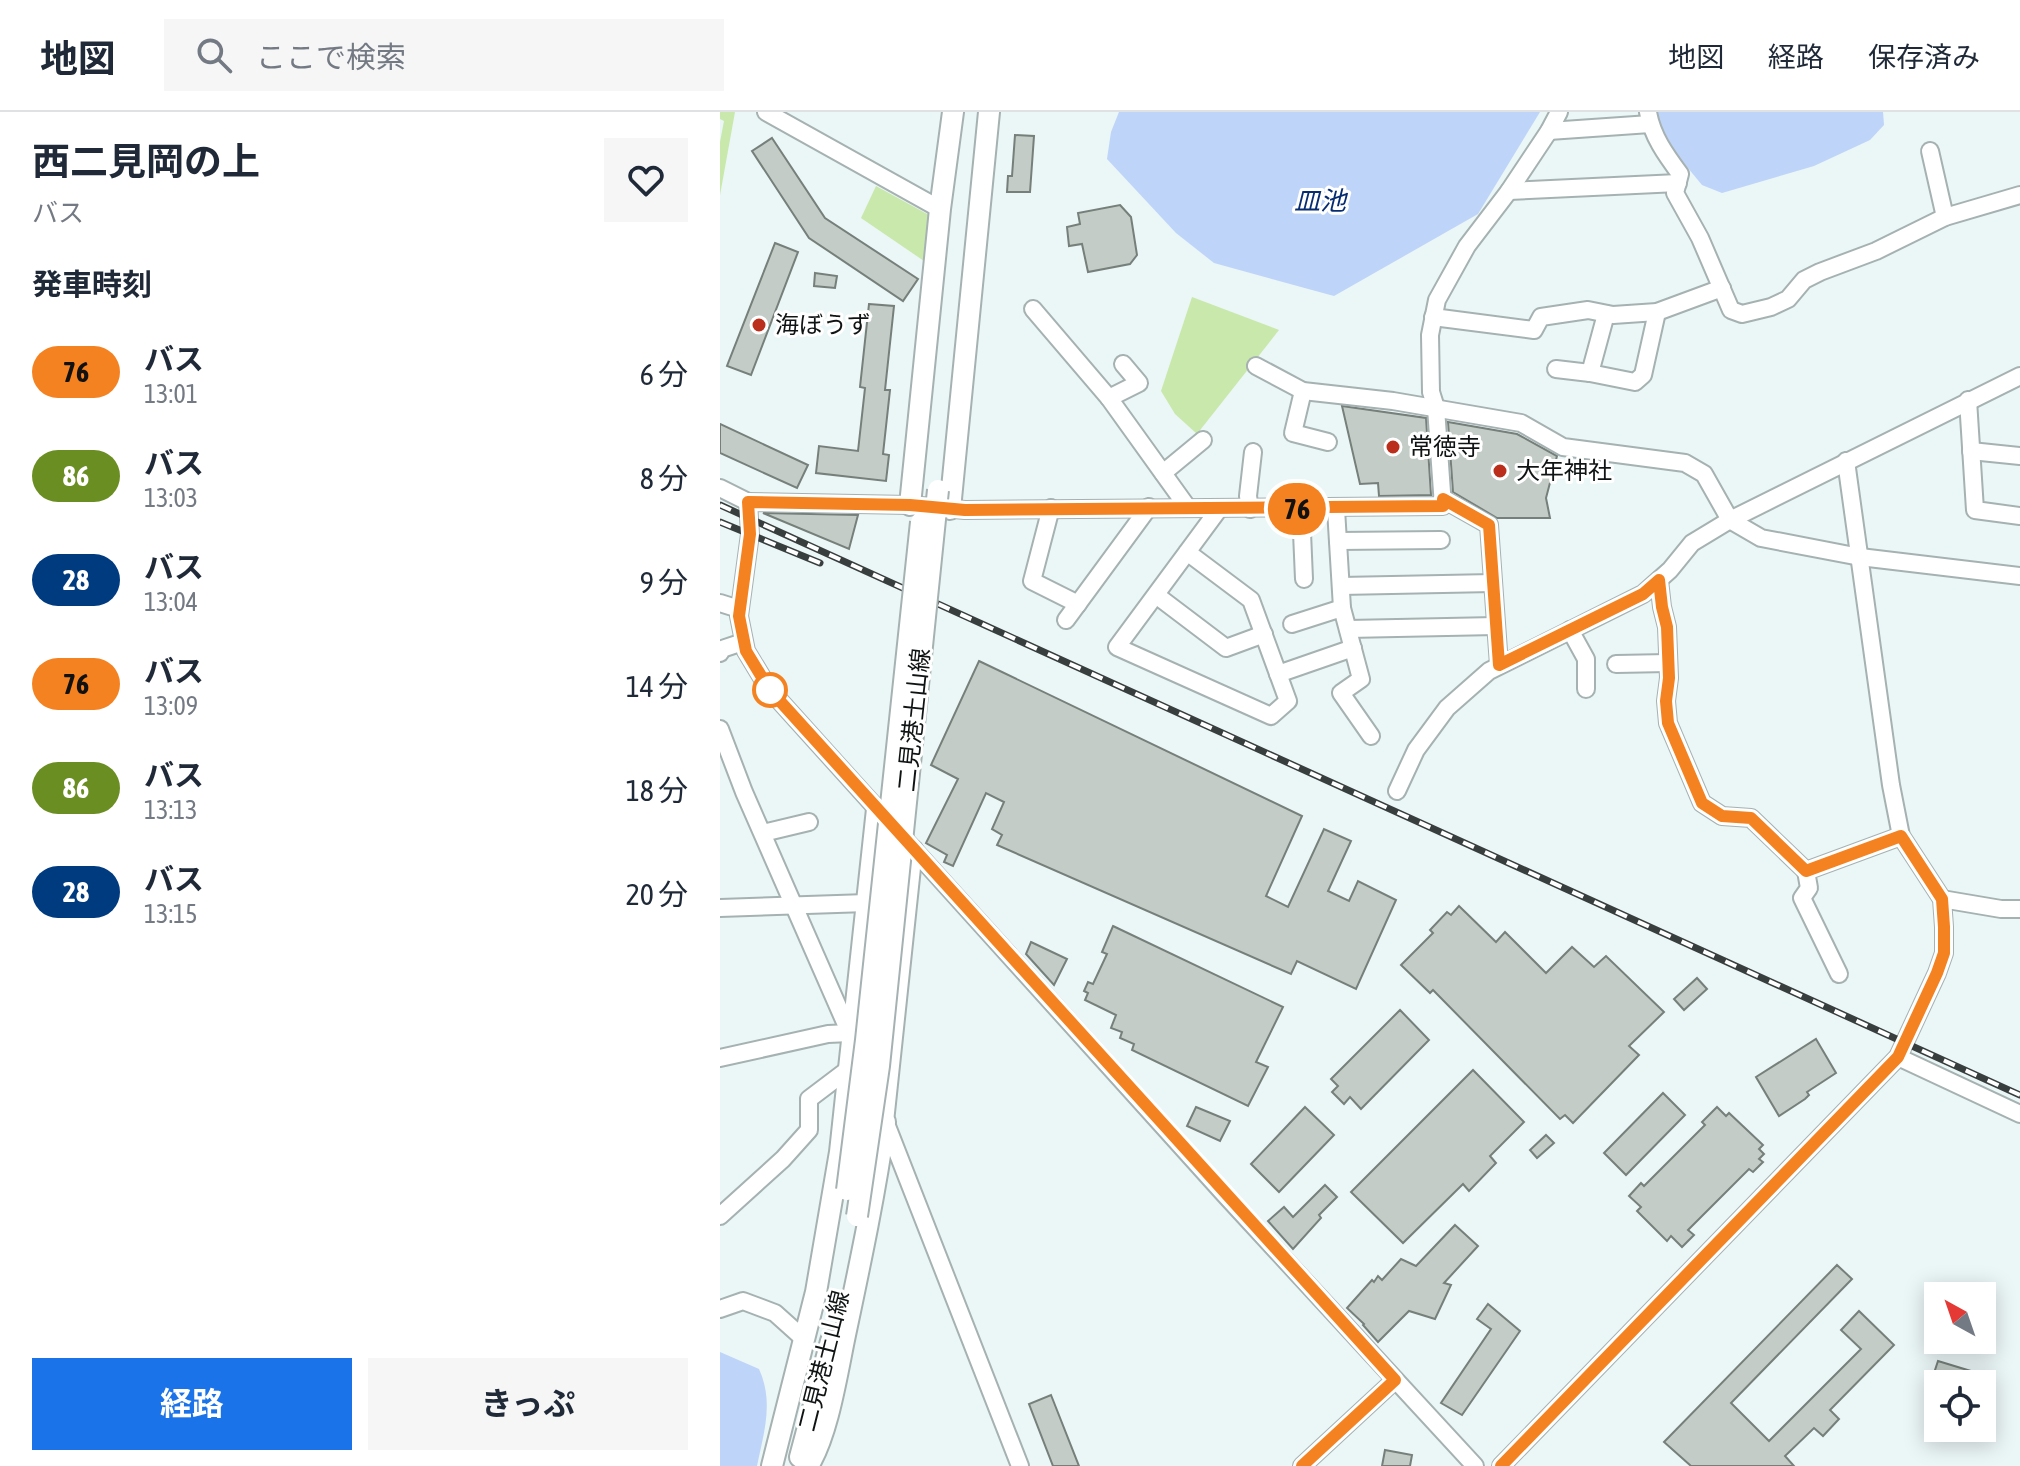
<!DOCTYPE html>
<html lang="ja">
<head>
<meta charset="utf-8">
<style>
  body { margin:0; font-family:"Asap Condensed","Noto Sans JP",sans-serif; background:#f6f6f7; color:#1f2937; height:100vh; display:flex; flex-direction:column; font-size:30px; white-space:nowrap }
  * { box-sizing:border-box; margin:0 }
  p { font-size:26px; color:#747a83 }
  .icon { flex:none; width:44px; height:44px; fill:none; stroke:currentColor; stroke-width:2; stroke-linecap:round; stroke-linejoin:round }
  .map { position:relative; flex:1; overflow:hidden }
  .sheet { display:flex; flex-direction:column; background:#fff; width:720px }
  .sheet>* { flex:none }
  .badge { padding:0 16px; border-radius:26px; font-size:28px; line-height:52px }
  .needle { width:52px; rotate:320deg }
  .tools { position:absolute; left:1204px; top:1170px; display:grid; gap:16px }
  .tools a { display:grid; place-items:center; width:72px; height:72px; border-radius:0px; background:#fff; box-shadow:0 4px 20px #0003; font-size:40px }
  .map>.badge { position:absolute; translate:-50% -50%; box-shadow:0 0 0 4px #fff }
  h2 { padding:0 32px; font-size:30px; line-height:72px }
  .round { display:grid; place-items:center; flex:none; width:84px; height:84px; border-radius:0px; background:#f6f6f7 }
  .headline { display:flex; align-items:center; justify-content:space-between; height:136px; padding:0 32px }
  h1 { font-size:38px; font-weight:700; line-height:60px }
  .primary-button { display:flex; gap:16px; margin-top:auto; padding:16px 32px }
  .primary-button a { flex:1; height:92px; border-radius:0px; background:#1a73e8; color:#fff; font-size:32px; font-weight:700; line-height:92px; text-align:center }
  .primary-button a+a { background:#f6f6f7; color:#1f2937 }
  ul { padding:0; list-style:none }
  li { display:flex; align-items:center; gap:24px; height:104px; padding:0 32px }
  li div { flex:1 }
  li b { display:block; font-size:30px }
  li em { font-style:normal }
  li .badge { min-width:88px; font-weight:700; text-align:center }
  header { display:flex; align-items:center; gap:48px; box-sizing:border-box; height:112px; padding:0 40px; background:#fff; border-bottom:2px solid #e0e1e3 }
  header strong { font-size:38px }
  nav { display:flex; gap:44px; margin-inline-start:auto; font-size:28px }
  .search { width:560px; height:72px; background:#f6f6f7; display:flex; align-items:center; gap:20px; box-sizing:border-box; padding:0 28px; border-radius:0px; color:#747a83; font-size:30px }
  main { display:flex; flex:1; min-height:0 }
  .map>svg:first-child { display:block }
  .green { fill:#c9e8ab }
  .water { fill:#bed4f9 }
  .building { fill:#c3ccc7; stroke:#767f7a; stroke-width:2 }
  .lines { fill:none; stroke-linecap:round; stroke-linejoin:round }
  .minor-casing { stroke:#a6b1b1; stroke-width:20 }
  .major-casing { stroke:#a6b1b1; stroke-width:24 }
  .minor { stroke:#fff; stroke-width:16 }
  .major { stroke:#fff; stroke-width:20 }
  .rail-casing { stroke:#383d3d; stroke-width:7 }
  .rail { stroke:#fff; stroke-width:4; stroke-dasharray:12; stroke-linecap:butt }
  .major-bridge-casing { stroke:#a6b1b1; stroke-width:24; stroke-linecap:butt }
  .major-bridge { stroke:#fff; stroke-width:20 }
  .line-casing { stroke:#fff; stroke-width:18 }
  .line { stroke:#f58220; stroke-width:12 }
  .poi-dot { fill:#bb2e1b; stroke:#fff; stroke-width:3 }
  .stop-dot { fill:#fff; stroke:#f58220; stroke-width:4 }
  .labels { text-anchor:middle; stroke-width:6; stroke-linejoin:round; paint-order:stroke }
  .poi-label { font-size:24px; fill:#0f1313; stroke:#fff; text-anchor:start }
  .street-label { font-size:24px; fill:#0f1313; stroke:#fff }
  .water-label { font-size:26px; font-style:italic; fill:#072d71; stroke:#fff }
</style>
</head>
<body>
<header>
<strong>地図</strong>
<div class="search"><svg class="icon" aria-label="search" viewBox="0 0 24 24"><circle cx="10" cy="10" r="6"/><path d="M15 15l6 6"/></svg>ここで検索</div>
<nav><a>地図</a><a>経路</a><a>保存済み</a></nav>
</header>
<main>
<section class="sheet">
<div class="headline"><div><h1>西二見岡の上</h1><p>バス</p></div><a class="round"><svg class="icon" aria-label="heart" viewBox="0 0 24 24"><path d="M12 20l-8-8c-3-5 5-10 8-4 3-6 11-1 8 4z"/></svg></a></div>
<h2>発車時刻</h2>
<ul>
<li><span class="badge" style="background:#f58220;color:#111">76</span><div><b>バス</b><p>13:01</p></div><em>6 分</em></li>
<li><span class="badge" style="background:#6b8e23;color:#fff">86</span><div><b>バス</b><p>13:03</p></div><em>8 分</em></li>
<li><span class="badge" style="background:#003b80;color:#fff">28</span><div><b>バス</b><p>13:04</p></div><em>9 分</em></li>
<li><span class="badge" style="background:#f58220;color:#111">76</span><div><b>バス</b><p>13:09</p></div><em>14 分</em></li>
<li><span class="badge" style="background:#6b8e23;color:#fff">86</span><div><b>バス</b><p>13:13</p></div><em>18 分</em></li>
<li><span class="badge" style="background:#003b80;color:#fff">28</span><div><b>バス</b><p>13:15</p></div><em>20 分</em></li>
</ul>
<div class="primary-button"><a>経路</a><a>きっぷ</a></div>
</section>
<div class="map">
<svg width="1300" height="1354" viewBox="0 0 1300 1354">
  <rect width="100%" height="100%" fill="#ebf6f6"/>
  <g class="green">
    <polygon points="0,0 15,0 0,83 0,30 4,9 0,7"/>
    <polygon points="156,74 209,103 204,149 141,106"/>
    <polygon points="472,185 559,218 477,322 455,302 441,279"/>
  </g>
  <g class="water">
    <polygon points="399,0 820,0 758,102 614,184 494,151 456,121 387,47 391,20"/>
    <polygon points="936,0 1163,0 1164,13 1150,28 1094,54 1002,81 982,73 958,44 939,18"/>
    <path d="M0 1240 39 1257C54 1290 44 1320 37 1354H0Z"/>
  </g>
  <g class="building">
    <polygon points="295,23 314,24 310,80 287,80 288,64 292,64"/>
    <polygon points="52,26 105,106 198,167 183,189 89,126 32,39"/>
    <polygon points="400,93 411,105 417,143 410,152 368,160 362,132 349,134 347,115 360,112 358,101"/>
    <polygon points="55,131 78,140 31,263 7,254"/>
    <polygon points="95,161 117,164 115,176 94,174"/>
    <polygon points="149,192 174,194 165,278 170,278 163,342 169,343 166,369 96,361 99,334 138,339 145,276 140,275"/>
    <polygon points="622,294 706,306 711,383 659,384 658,371 640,372"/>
    <polygon points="728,310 797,322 837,344 826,386 830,406 777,406 733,380"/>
    <polygon points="0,312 88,353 77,376 0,341"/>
    <polygon points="43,401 138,403 129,437"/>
    <polygon points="259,549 582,704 546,784 568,795 604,717 631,729 608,779 629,789 638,769 676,788 636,877 577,849 571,862 277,733 282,723 272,717 284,690 266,681 233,754 224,750 227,743 206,731 238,667 211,653"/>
    <polygon points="739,794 776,830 785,820 826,861 852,835 874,855 886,844 944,900 909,934 919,943 853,1011 845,1003 840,1007 713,878 710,881 681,853 713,821 710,818 727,800 731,803"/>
    <polygon points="393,814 563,895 536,950 548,955 528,994 412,938 414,932 400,926 402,920 391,916 396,903 365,888 368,881 364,879 368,870 373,872 387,842 382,840"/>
    <polygon points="311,830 347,847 334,873 306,842"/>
    <polygon points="977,866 987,877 964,898 954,887"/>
    <polygon points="680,898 709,928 641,997 630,985 624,992 612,980 618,974 611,967"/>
    <polygon points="1096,927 1116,961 1087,980 1089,983 1085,987 1059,1004 1036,965"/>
    <polygon points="753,958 804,1010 770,1044 776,1051 749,1079 743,1072 683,1131 631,1080"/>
    <polygon points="943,981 965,1003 906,1063 884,1041"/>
    <polygon points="476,995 510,1009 500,1029 467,1014"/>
    <polygon points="585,995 614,1023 559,1080 531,1052"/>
    <polygon points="997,995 1006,1004 1009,1001 1043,1033 1039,1037 1044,1042 1039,1047 1043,1050 1033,1060 1029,1057 968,1118 974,1123 962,1135 951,1124 947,1129 917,1099 921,1095 909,1084 921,1071 924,1074 985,1013 982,1010"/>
    <polygon points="826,1023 834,1031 817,1046 810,1038"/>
    <polygon points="605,1073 617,1085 599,1103 601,1106 573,1137 548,1109 564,1095 573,1105"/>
    <polygon points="735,1113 758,1134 724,1171 731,1173 715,1207 689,1199 658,1230 643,1213 644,1212 627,1196 652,1168 654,1170 658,1164 662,1168 681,1147 696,1154"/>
    <polygon points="1117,1153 1132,1167 1011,1291 1049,1329 1141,1237 1121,1218 1139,1199 1174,1233 1110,1298 1119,1307 1103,1324 1094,1316 1065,1344 1074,1354 971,1354 944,1330"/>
    <polygon points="768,1192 800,1219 742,1303 721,1291 771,1217 757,1207"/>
    <polygon points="1218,1249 1254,1260 1250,1272 1237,1272 1213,1264"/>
    <polygon points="331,1283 359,1354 333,1354 309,1292"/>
    <polygon points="665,1338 692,1343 690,1354 662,1354"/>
  </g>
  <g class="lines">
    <g class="minor-casing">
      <g id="minor">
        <polyline points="46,0 220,97"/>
        <path d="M928 0C932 24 946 43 960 62L955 81 980 126 1011 198 1022 202 1051 195 1068 187 1084 168 1100 160 1156 139 1225 105 1300 83"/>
        <polyline points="829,19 930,12"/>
        <polyline points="1210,39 1225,105"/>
        <polyline points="789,79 958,71"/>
        <polyline points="313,197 389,286"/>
        <polyline points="886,202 870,261 915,270 923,263 937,200"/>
        <polyline points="713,205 814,218 821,205 868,198 893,203 937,200 1002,176"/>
        <polyline points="403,252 419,271 389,286 468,396"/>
        <polyline points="536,254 583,279 673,289 801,311 843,335 965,351 984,362 1010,408 1041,426 1140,445 1300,464"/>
        <polyline points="836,257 870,261"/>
        <polyline points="583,279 573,321 608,330"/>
        <polyline points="1248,288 1255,398 1300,404"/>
        <polyline points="1251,339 1300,344"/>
        <polyline points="443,361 483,328"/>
        <polyline points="0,376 28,390 30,422 19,504 26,539 49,577 505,1083 755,1354"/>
        <polyline points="723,387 769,413 779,553"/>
        <polyline points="28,390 190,393 245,398 723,394 716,296 711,280 710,223 717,188 747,134 789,79 829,19 839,0"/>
        <polyline points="331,396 312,469 358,492"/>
        <polyline points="530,397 528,384 533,340"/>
        <polyline points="581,397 584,467"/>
        <polyline points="616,397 622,496 641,567 621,581 651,624"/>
        <polyline points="618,429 721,428"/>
        <polyline points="467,440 531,488 568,589 551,604 397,535 499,397"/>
        <polyline points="939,468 942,495 947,515 949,566 946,589 948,611 982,691 1002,704 1031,706 1086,759"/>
        <polyline points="621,474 773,471"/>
        <polyline points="436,483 506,536 544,522"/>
        <polyline points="0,491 19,497"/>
        <polyline points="346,508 429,395"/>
        <polyline points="572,512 622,496"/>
        <polyline points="628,517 776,514"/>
        <polyline points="850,518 866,547 866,577"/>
        <polyline points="0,541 2,537 23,530"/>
        <polyline points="896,552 948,551"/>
        <polyline points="558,562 633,536"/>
        <polyline points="0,617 24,680 131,924"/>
        <polyline points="677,679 696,638 727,596 769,559 923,482 950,458 972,431 1010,408 1300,264"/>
        <polyline points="43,721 89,710"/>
        <polyline points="1222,787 1281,797 1300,797"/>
        <polyline points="0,796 147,791 157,788"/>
        <polyline points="1119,862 1082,786 1089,776 1086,759 1181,724"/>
        <polyline points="1178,945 1300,1002"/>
        <polyline points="0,946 108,922 130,921"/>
        <polyline points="165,1009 300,1354"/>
        <polyline points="165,1010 194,737"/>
        <polyline points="0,1104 63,1047 89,1018 89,987 130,956"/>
        <polyline points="0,1197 23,1189 55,1201 84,1227"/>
        <polyline points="582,1354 675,1268"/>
        <polyline points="781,1354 1178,945 1217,861 1224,841 1224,815 1222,787 1181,724 1171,673 1126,349"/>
      </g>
    </g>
    <g class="major-casing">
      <g id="major">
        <polyline points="190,393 220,97 233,0"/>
        <polyline points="230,397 269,0"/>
        <polyline points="80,1345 111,1229"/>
        <polyline points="52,1354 96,1180 120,1040 157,697"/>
        <path d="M88 1354C108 1322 117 1261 125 1223 140 1152 155 1082 165 1010"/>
      </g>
    </g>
    <use href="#minor" class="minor"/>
    <use href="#major" class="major"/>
    <g class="rail-casing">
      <g id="rail">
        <polyline points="0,393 1300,983"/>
        <polyline points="0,410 100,451"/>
      </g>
    </g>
    <use href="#rail" class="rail"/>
    <g class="major-bridge-casing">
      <g id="major-bridge">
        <polyline points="127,1078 146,928 201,410"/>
        <polyline points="137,1104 159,954 218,378"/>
      </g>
    </g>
    <use href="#major-bridge" class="major-bridge"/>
  </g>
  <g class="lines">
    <g class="line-casing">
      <polyline id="line" points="582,1354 675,1268 49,577 26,539 19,504 30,422 28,390 190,393 245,398 723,394 723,387 769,413 779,553 923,482 939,468 942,495 947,515 949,566 946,589 948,611 982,691 1002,704 1031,706 1086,759 1181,724 1222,787 1224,815 1224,841 1217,861 1178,945 781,1354"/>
    </g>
    <use href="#line" class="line"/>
  </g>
  <g class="poi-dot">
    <circle cx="39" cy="213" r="8"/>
    <circle cx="673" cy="335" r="8"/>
    <circle cx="780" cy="359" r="8"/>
  </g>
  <circle class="stop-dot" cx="50" cy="578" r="16"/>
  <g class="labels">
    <g class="poi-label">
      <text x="55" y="221">海ぼうず</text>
      <text x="689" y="343">常徳寺</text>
      <text x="796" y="367">大年神社</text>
    </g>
    <g class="street-label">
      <text transform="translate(194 608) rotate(-84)" y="8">二見港土山線</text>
      <text transform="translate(104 1249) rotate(-76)" y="8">二見港土山線</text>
    </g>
    <g class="water-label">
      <text x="600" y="98">皿池</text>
    </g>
  </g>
</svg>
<div class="tools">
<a><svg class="needle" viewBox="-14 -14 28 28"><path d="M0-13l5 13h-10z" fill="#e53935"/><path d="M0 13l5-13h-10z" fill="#747a83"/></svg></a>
<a><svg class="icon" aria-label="locate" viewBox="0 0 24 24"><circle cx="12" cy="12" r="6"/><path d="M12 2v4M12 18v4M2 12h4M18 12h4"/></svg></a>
</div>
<b class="badge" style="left:577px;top:397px;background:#f58220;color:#111">76</b>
</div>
</main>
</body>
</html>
